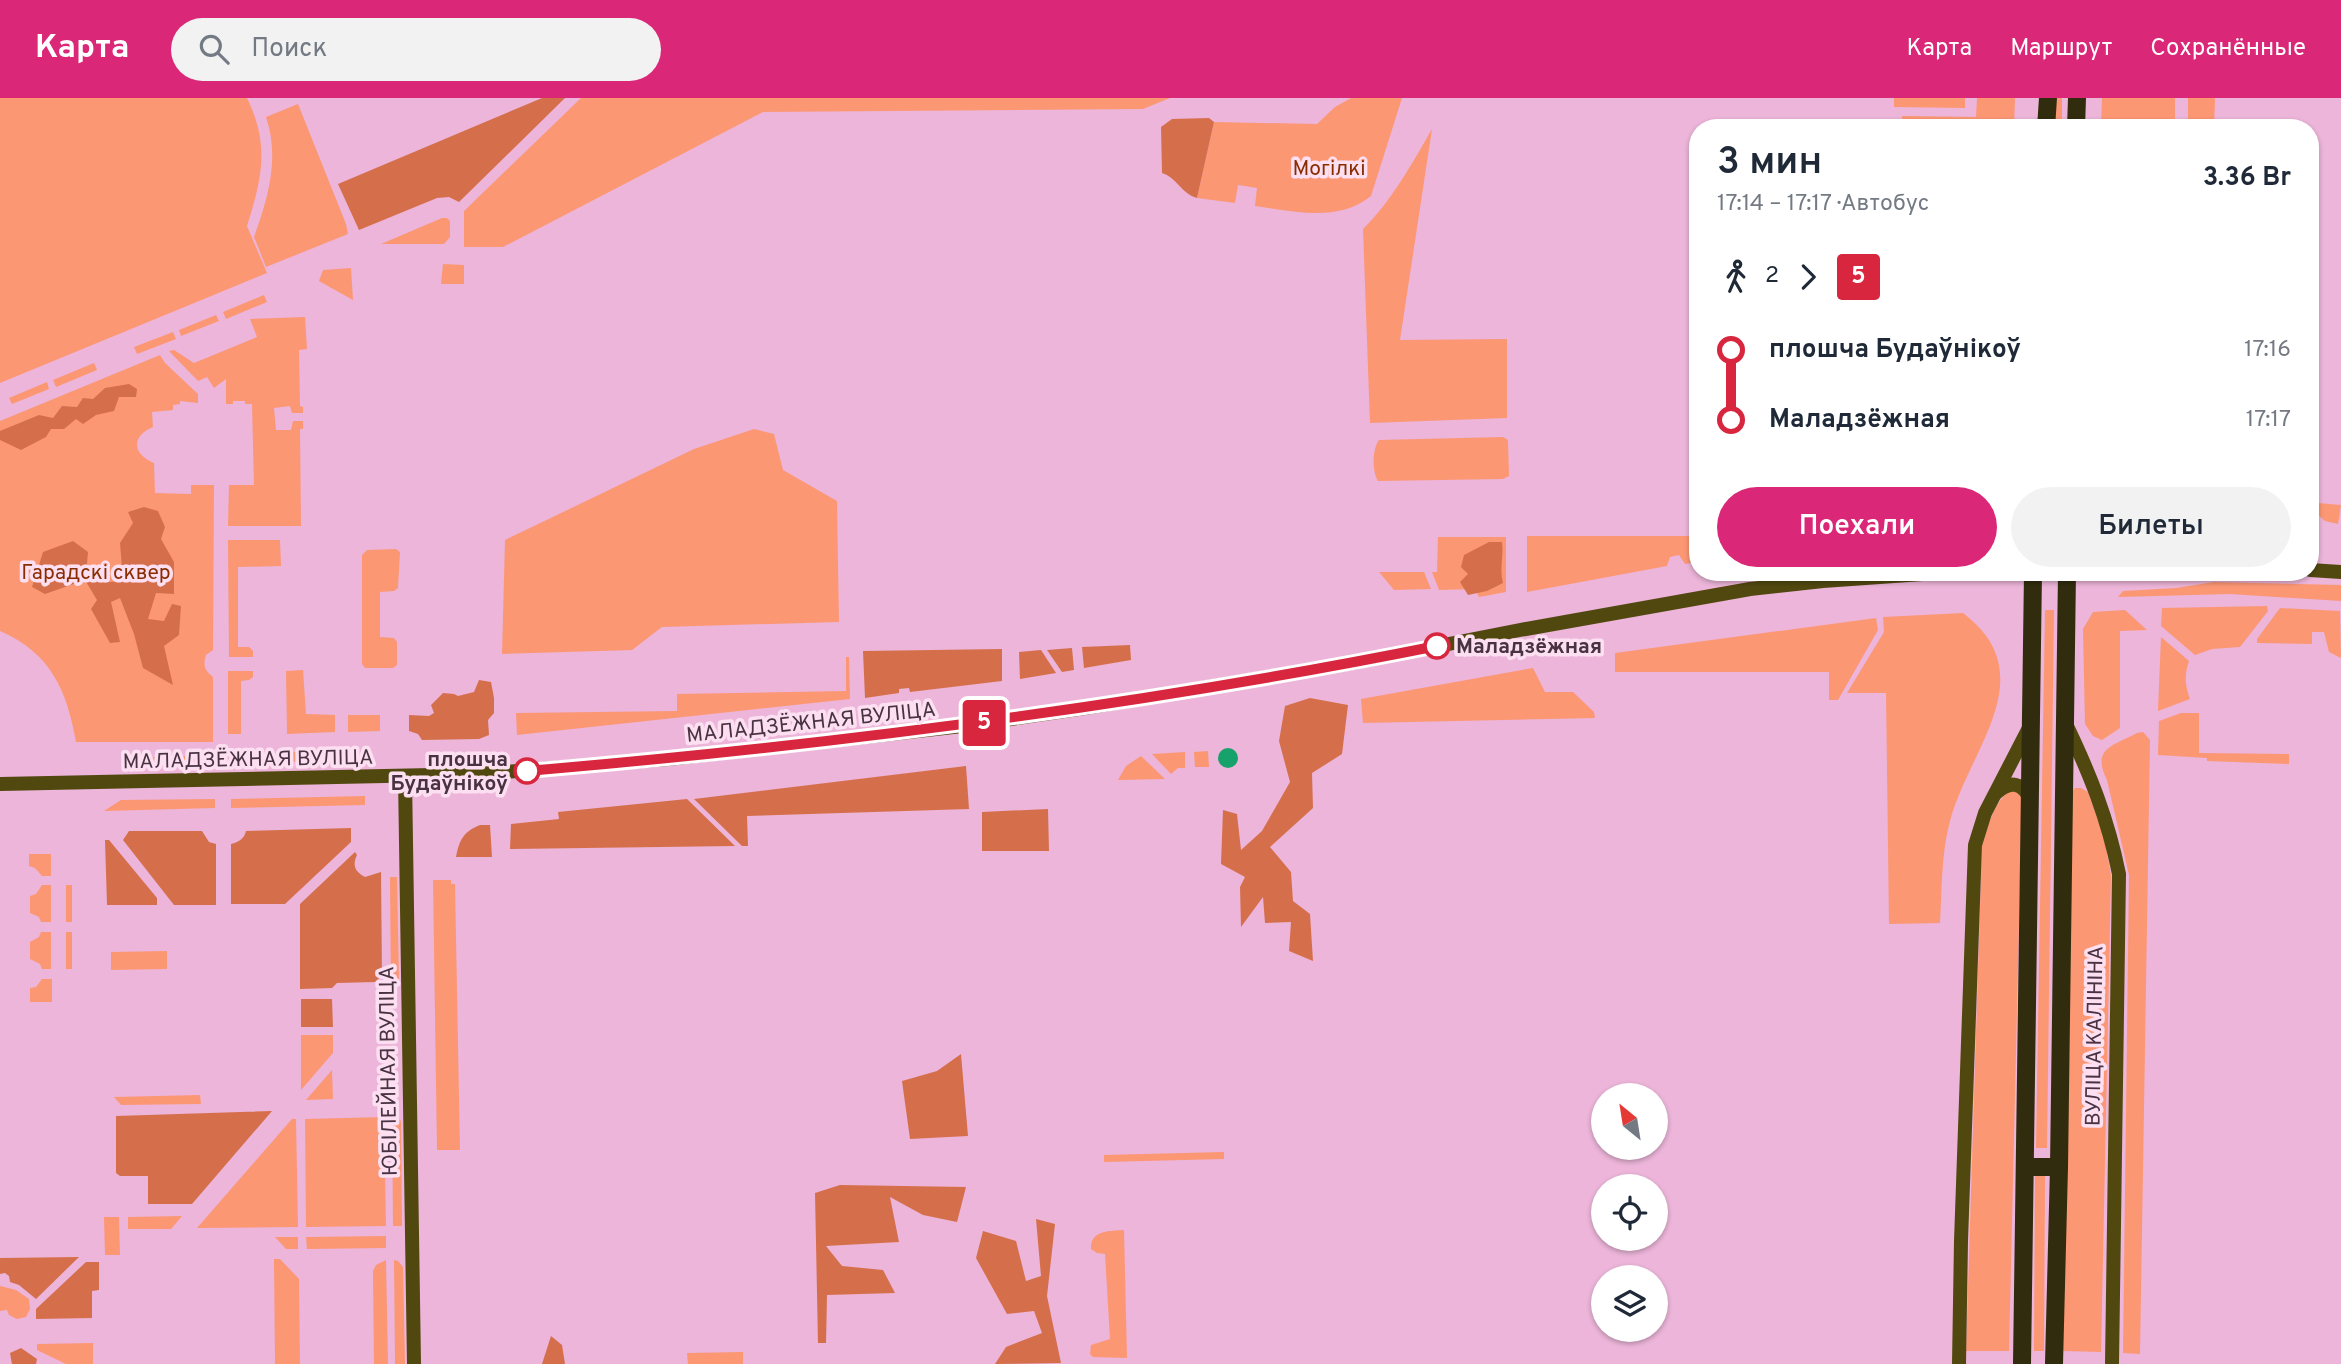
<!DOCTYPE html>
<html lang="ru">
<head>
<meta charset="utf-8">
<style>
  body { margin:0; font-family:Overpass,sans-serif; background:#f2f2f3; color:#1f2937; height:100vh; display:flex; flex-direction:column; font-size:26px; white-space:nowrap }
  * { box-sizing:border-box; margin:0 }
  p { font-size:23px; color:#747a83 }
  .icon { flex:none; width:38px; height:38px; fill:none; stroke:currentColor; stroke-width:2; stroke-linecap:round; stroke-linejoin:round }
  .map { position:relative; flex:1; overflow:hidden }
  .details { position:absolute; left:1689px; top:21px; width:630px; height:462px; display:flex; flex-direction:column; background:#fff; border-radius:28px; box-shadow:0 2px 5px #0004 }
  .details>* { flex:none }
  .badge { padding:0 14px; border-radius:5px; font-size:24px; line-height:46px }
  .needle { width:46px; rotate:330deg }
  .buttons { position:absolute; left:1591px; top:985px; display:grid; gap:14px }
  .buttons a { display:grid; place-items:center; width:77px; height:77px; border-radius:50%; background:#fff; box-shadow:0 2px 5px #0004; font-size:35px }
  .map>.badge { position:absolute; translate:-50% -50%; box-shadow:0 0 0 4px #fff }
  .legs { display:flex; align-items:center; gap:10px; height:77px; padding:0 28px; font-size:23px }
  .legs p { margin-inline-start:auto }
  .overview { display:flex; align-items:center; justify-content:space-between; height:119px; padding:0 28px }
  h1 { font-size:38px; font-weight:600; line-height:52px }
  .action { display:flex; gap:14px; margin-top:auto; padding:14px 28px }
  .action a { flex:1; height:80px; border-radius:42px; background:#db2777; color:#fff; font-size:28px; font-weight:600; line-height:80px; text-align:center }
  .action a+a { background:#f2f2f3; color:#1f2937 }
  ul { padding:0 28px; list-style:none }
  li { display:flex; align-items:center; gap:24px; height:70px; font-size:26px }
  li i { display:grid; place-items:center; width:10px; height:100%; margin:0 9px; background:currentColor }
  li i::after { content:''; width:18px; height:18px; margin:-9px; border:5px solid; border-radius:50%; background:#fff }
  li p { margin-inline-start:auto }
  li:first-child i { background:linear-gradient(#0000 50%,currentColor 0) }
  li:last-child i { background:linear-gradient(currentColor 50%,#0000 0) }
  header { display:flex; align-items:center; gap:42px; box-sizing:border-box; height:98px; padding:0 35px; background:#db2777; color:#fff }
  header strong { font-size:33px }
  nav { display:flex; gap:38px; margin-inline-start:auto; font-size:24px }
  .search { width:490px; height:63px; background:#f2f2f3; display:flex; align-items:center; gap:18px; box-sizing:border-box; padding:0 24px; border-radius:38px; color:#747a83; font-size:26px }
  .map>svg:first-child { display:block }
  .green { fill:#fc9774 }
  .forest { fill:#d56f4b }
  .water { fill:#17a26c }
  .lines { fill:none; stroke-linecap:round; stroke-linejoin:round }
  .secondary { stroke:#51480f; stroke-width:14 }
  .primary { stroke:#312c0e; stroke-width:18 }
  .line-1-casing { stroke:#fff; stroke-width:16 }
  .line-1 { stroke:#d7263d; stroke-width:10 }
  .stop-1-dot { fill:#fff; stroke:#d7263d; stroke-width:3.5 }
  .labels { text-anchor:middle; stroke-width:7; stroke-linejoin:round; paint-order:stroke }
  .park-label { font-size:21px; fill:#892d01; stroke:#fce0f2 }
  .stop-label { font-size:21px; font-weight:bold; fill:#493342; stroke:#fce0f2; text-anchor:start }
  .street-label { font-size:21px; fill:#493342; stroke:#fce0f2 }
</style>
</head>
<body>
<header>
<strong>Карта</strong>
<div class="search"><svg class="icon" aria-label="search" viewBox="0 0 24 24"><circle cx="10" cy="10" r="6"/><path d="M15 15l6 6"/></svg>Поиск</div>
<nav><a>Карта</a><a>Маршрут</a><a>Сохранённые</a></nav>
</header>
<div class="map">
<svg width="2341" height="1266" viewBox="0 0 2341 1266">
  <rect width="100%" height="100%" fill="#ecb5d9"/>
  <g class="green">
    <path d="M0 0H247C270 47 262 80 247 128L267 175 0 285Z"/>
    <polygon points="581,0 1170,0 1143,11 763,14 503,149 464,149 464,113"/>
    <path d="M1351 0H1402L1371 98C1337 125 1294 113 1255 108L1257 90 1238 87 1235 105 1197 100 1214 24 1317 26 1335 9Z"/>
    <polygon points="1894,0 1965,0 1965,10 1894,9"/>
    <polygon points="1977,0 2015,0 2014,30 1903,30 1902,18 1976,19"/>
    <rect x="2052" y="0" width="10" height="30"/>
    <polygon points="2102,0 2175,0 2175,30 2101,30"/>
    <polygon points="2188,0 2215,0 2214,30 2188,30"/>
    <path d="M298 6 346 126 348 136 266 169 254 139C268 100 280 60 266 19Z"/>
    <path d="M1432 31 1400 242 1507 241V320L1370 325 1363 131C1391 104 1413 64 1432 31Z"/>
    <polygon points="442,120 447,120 450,123 450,139 444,146 381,146"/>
    <polygon points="443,166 464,167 464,186 441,186"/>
    <polygon points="351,170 353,202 319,183 323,172"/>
    <polygon points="264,197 267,204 226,221 223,214"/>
    <polygon points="216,217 219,223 181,238 179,232"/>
    <polygon points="305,219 307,251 299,252 300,308 303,309 303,315 292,315 290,308 274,310 276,332 291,332 293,323 303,323 303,331 300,331 301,428 228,428 229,387 254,387 252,306 245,306 245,303 233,303 233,306 226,306 226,281 214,290 207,279 198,283 169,253 174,252 194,265 257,239 250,221"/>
    <polygon points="173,234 176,241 137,256 134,249"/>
    <path d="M160 257 165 265 198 296V305L180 303V306L173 307V312L152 314 153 329C131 338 132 356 154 365L155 395 191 396V387H214L213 552 206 557C203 567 204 572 213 579V644H76C67 593 51 555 0 533V323Z"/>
    <polygon points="94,265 97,272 56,289 53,282"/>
    <polygon points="47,284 49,291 12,306 9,300"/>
    <polygon points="754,331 774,336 783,372 837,403 839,524 662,529 632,552 502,556 505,442 694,351"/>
    <path d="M1503 339 1508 342 1509 378 1503 381 1378 383C1372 374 1372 351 1379 342Z"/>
    <polygon points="2318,405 2341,407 2338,426 2325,423 2317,416"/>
    <polygon points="1527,438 1697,438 1697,464 1685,466 1679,457 1670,459 1667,468 1527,494"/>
    <polygon points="1438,439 1506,439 1506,494 1479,499 1475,491 1439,492 1432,474 1437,474"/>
    <polygon points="228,442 280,442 281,468 238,469 238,549 249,549 253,553 253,559 229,559"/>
    <polygon points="396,451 400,454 398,490 394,493 380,494 380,539 394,540 397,544 397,567 393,570 365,570 362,566 362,457 367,452"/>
    <polygon points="1379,474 1424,474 1431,491 1394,492"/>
    <polygon points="2214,484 2341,487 2341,503 2230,496 2118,499 2123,493 2176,490"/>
    <polygon points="2267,508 2268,513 2240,549 2212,551 2195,557 2161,528 2162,510"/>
    <polygon points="2280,510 2340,513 2341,560 2329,554 2324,534 2312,534 2312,546 2257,545 2257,541"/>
    <polygon points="2045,512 2054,512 2047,1050 2036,1050"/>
    <polygon points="2125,512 2147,532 2120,533 2120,630 2102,642 2093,638 2085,626 2083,531 2093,514"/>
    <path d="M1963 515C2045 577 1969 651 1950 723 1941 756 1942 792 1940 825L1889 826 1886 595H1847L1884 534 1883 519Z"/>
    <polygon points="1876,520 1878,532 1838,602 1829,602 1829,574 1615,574 1615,555"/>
    <path d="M2161 539 2189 563C2184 578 2185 587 2190 601L2158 613Z"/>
    <polygon points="846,559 849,559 850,601 517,637 516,615 677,613 677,596 846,593"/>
    <polygon points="1533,570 1545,594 1573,594 1594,614 1595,620 1363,625 1361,601"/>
    <polygon points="303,572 306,616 335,617 335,634 287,636 286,573"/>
    <polygon points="228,573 253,573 253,579 249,582 241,583 241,636 228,636"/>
    <polygon points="2181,615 2199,615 2199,655 2289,656 2289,666 2207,663 2207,660 2158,657 2159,623"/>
    <polygon points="348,617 380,617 380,633 348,634"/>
    <path d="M2143 634 2150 642 2140 1256 2123 1255 2129 777 2107 682C2091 650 2113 648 2137 635Z"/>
    <polygon points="353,653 354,662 283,664 283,654"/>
    <polygon points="1208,653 1209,669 1195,669 1194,654"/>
    <polygon points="1185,654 1185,670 1178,670 1171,676 1152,656"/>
    <polygon points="217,657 218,666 133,668 133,660"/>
    <polygon points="1141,658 1165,681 1118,682 1126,668"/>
    <polygon points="2075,690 2081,690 2088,694 2104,738 2111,777 2101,1254 2062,1253 2071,696"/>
    <path d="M2011 692 2022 697 2009 1253H1966L1982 747C1988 729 1994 703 2011 692Z"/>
    <polygon points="365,698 365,707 231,710 231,701"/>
    <polygon points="215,701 215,710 104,713 121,702"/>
    <polygon points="29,756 51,756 51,778 42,778 35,770 29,768"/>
    <polygon points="390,779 397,779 399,885 391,892"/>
    <polygon points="433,782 451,782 451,786 455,786 460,1052 437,1052"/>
    <polygon points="42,787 51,787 51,824 41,824 39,819 30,815 30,798 36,796"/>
    <rect x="66" y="787" width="6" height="37"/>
    <polygon points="41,834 51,834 51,871 42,871 40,866 30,861 30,844 39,839"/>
    <rect x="66" y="834" width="6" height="37"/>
    <polygon points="167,853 167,871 111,872 111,854"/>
    <polygon points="42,881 52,881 52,904 30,904 30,890 36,889"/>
    <polygon points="301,937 333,937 333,955 301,992"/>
    <polygon points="332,972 333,1001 306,1002"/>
    <polygon points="200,997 201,1006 121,1007 114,999"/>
    <polygon points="392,1015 401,1023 402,1128 393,1128"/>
    <polygon points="384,1019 386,1128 306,1129 305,1021"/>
    <polygon points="292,1021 296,1021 298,1129 197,1130"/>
    <polygon points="1224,1054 1224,1061 1104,1064 1104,1057"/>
    <polygon points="2035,1077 2045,1078 2044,1253 2034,1253"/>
    <polygon points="182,1118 171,1131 128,1131 128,1119"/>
    <polygon points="104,1119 119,1119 120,1157 105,1157"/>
    <path d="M1124 1132 1127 1260 1093 1259 1090 1256 1091 1247 1110 1241 1105 1156 1097 1155 1091 1151C1090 1132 1110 1133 1124 1132Z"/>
    <polygon points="386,1138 386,1150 307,1151 306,1139"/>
    <polygon points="275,1139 298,1139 298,1151 286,1151"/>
    <polygon points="274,1161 280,1161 299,1181 300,1266 275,1266"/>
    <polygon points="386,1162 388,1266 374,1266 373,1173 376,1167"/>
    <polygon points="394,1162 398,1163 403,1169 405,1266 395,1266"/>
    <polygon points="0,1188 16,1192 29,1201 30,1211 26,1219 17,1221 9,1217 7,1212 0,1213"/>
    <polygon points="93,1245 93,1266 66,1266 37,1252 37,1246"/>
    <polygon points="743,1254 743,1266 688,1266 687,1255"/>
  </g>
  <g class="forest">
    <polygon points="542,0 565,0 459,104 449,99 437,100 359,132 338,86"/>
    <path d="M1209 20 1214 24 1197 100C1182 96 1176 79 1162 75L1161 29 1172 21Z"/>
    <polygon points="129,286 137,291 136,299 119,299 114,313 96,317 83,326 76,321 64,331 51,331 46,339 21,352 0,342 0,333 39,317 53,320 62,308 77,309 83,300 93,301 105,290"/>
    <polygon points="144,409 158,413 165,429 161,441 174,464 174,496 156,495 148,521 164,523 172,506 181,508 179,537 164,548 173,587 143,570 134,536 120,500 111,504 120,544 110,545 91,511 97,502 85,482 45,496 32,489 43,454 73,443 88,454 87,466 110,484 123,483 120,445 133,425 128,414"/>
    <path d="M1489 444H1502C1504 459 1499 470 1503 485L1487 493 1468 497 1460 484 1468 476 1461 469 1464 457Z"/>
    <polygon points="1130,547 1131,562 1084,570 1082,549"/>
    <polygon points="1072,550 1074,572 1062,574 1047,552"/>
    <polygon points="1002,551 1002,583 910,594 909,590 899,591 899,595 865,600 863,553"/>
    <polygon points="1041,552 1056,575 1020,581 1019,554"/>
    <polygon points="479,582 491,584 494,600 494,615 488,622 489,637 479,641 422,642 418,636 409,633 409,617 429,618 434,615 431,607 443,595 454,596 458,598 474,594"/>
    <polygon points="1310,600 1348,607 1342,656 1312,675 1313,710 1270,749 1291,774 1293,803 1310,816 1313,863 1289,853 1291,824 1265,825 1263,799 1241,829 1240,789 1245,779 1221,766 1223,712 1237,716 1241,752 1262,733 1290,684 1279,643 1285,608"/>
    <polygon points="966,668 969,711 747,718 748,748 742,748 694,701"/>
    <polygon points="687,701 735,748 510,751 511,726 559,721 558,714"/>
    <polygon points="1048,711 1049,753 982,753 982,714"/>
    <path d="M480 727H490L492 759H456C459 742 464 733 480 727Z"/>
    <path d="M351 730V744L285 806H231V746C239 744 244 741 246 733Z"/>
    <polygon points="129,733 202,733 209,744 216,746 216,807 174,807 123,742"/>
    <polygon points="105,742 109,742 157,800 157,807 107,807"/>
    <path d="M355 754 357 757C352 767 355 774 365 779L381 774 382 877 375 884 337 885 332 890 300 891V806Z"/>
    <polygon points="301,901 332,901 333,929 301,929"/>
    <polygon points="961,956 968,1038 910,1041 902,983 937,973"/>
    <polygon points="272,1013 192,1106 148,1106 148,1078 120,1078 116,1075 116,1018"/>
    <polygon points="840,1087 966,1089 957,1124 923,1117 890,1099 899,1144 826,1148 842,1168 883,1172 895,1195 827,1197 826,1245 818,1245 815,1095"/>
    <polygon points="1036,1121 1055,1126 1047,1198 1061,1265 995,1266 1006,1249 1042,1235 1034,1213 1007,1216 976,1160 983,1133 1016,1143 1026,1183 1041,1178"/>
    <polygon points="79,1159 36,1201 19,1187 10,1184 9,1178 5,1175 0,1176 0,1160"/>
    <polygon points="86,1164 99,1164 99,1192 92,1193 92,1220 36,1221 36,1211"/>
    <polygon points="551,1238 562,1247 565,1266 542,1266"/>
    <polygon points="21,1250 37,1261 36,1266 12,1266 10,1255"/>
  </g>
  <circle class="water" cx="1228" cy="660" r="10"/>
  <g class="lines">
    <g class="secondary">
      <polyline points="2310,472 2341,474"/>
      <path d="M2066 626C2090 676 2108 721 2119 776L2112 1266"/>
      <polyline points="405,679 414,1266"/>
      <polyline points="0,686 479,676 668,661 971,627 1085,610 1357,564 1520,532 1750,491 1823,483 1951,474"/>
      <path d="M1996 695C2010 682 2022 684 2031 702"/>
      <polyline points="1959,1266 1961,1143 1975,747 1985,715 2031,626"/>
    </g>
    <g class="primary">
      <polyline points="2046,30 2048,0"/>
      <polyline points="2076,30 2077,0"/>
      <polyline points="2025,1069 2059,1069"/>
      <polyline points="2022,1266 2033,474"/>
      <polyline points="2054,1266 2059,1069 2067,474"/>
    </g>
  </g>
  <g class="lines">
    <g class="line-1-casing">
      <path id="line-1" d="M527 673C833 647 1137 608 1437 548"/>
    </g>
    <use href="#line-1" class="line-1"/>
  </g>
  <g class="stop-1-dot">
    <circle cx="1437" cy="548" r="12"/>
    <circle cx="527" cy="673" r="12"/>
  </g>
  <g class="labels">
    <g class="park-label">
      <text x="1329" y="77">Могілкі</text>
      <text x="96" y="481">Гарадскі сквер</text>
    </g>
    <g class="stop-label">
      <text x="1456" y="555">Маладзёжная</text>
      <text x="508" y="668" text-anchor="end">плошча<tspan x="508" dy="24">Будаўнікоў</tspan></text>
    </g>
    <g class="street-label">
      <text transform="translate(811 624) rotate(-6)" y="7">МАЛАДЗЁЖНАЯ ВУЛІЦА</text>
      <text transform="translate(248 661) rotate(-1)" y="7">МАЛАДЗЁЖНАЯ ВУЛІЦА</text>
      <text transform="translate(2094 938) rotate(-89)" y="7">ВУЛІЦА КАЛІНІНА</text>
      <text transform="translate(388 973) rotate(-91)" y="7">ЮБІЛЕЙНАЯ ВУЛІЦА</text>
    </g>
  </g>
</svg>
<div class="buttons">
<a><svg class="needle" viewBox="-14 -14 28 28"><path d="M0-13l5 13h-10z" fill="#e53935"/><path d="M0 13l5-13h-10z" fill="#747a83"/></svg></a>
<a><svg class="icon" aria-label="locate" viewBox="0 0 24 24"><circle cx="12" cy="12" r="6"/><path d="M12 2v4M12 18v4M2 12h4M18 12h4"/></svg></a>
<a><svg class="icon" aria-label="layers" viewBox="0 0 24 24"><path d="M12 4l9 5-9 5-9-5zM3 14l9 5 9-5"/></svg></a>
</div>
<b class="badge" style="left:984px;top:625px;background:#d7263d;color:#fff">5</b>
<section class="details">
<div class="overview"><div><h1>3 мин</h1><p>17:14 – 17:17 · Автобус</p></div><b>3.36 Br</b></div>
<div class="legs"><svg class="icon" aria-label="walk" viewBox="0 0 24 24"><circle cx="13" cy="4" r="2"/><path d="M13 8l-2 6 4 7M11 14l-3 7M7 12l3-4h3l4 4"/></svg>2<svg class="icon" aria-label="forward" viewBox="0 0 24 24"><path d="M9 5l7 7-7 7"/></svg><b class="badge" style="background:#d7263d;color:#fff">5</b></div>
<ul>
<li><i style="color:#d7263d"></i><b>плошча Будаўнікоў</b><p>17:16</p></li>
<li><i style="color:#d7263d"></i><b>Маладзёжная</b><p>17:17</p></li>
</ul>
<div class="action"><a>Поехали</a><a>Билеты</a></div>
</section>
</div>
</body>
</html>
